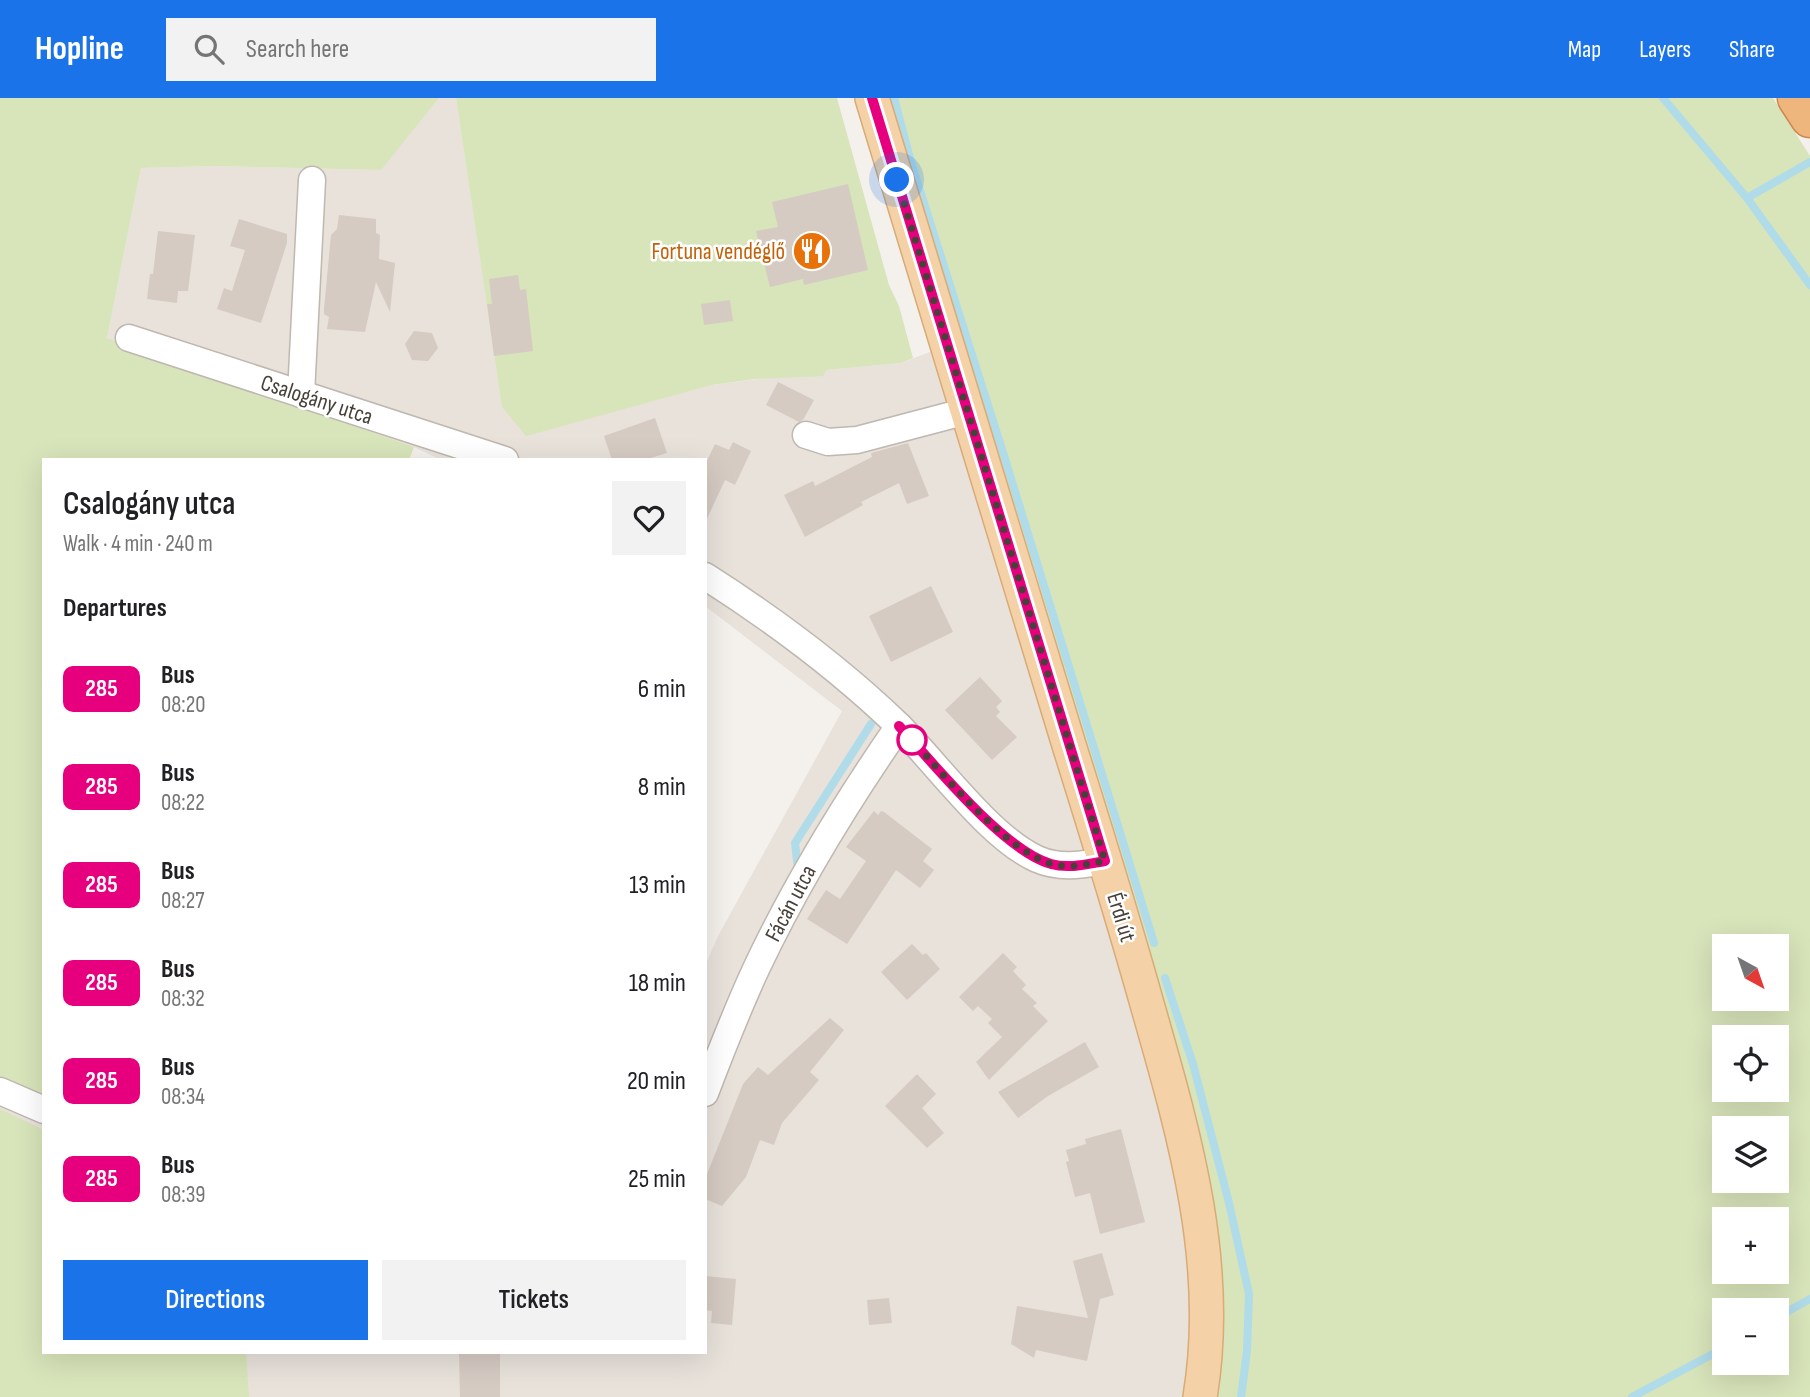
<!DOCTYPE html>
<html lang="en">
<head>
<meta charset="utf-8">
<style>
  body { margin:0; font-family:"Sofia Sans Condensed",sans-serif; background:#f2f2f2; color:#202124; height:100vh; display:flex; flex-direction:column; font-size:26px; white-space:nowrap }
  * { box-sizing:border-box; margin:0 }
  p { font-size:23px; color:#757577 }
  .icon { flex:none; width:38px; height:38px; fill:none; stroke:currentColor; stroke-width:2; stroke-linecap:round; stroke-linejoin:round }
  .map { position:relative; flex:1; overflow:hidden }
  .panel { position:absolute; left:42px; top:360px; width:665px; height:896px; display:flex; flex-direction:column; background:#fff; border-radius:0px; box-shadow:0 7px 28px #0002 }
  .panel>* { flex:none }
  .badge { padding:0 14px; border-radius:10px; font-size:24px; line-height:46px }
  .needle { width:46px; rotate:140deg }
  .fabs { position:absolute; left:1712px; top:836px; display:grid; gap:14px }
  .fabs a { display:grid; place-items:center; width:77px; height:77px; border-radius:0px; background:#fff; box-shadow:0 7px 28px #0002; font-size:35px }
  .you { position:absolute; width:35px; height:35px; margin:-18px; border:5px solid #fff; border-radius:50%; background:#1a73e8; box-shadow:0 0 0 10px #1a73e833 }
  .map>.badge { position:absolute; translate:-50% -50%; box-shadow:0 0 0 4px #fff }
  h2 { padding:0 21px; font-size:26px; line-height:63px }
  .round { display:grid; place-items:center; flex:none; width:74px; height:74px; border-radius:0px; background:#f2f2f2 }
  .overview { display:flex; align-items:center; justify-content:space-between; height:119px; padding:0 21px }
  h1 { font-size:33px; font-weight:600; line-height:52px }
  .button { display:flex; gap:14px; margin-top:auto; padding:14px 21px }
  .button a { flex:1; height:80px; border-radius:0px; background:#1a73e8; color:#fff; font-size:28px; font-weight:600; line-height:80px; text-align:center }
  .button a+a { background:#f2f2f2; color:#202124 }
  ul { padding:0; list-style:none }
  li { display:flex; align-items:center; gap:21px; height:98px; padding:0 21px }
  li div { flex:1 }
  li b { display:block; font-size:26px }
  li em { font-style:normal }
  li .badge { min-width:77px; font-weight:700; text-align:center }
  header { display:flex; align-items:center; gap:42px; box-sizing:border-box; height:98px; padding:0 35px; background:#1a73e8; color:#fff }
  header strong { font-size:33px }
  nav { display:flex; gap:38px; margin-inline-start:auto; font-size:24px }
  .search { width:490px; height:63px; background:#f2f2f2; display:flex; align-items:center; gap:18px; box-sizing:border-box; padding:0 24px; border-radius:0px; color:#757577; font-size:26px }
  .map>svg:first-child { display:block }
  .residential { fill:#e8e2db }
  .green { fill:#d8e4ba; fill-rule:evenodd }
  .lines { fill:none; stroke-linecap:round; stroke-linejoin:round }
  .stream { stroke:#b0dbe9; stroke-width:8 }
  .building { fill:#d5cbc3 }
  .minor-casing { stroke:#bfb7b0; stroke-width:29 }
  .major-casing { stroke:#d8ab77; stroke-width:36 }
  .highway-casing { stroke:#cd894d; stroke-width:41 }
  .minor { stroke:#fff; stroke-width:26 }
  .major { stroke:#f4d1a6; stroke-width:33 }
  .highway { stroke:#eeb67d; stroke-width:38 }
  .line-casing { stroke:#fff; stroke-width:16 }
  .line { stroke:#e6007e; stroke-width:10 }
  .walk { stroke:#48413a; stroke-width:7; stroke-dasharray:0 12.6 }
  .stop-dot { fill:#fff; stroke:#e6007e; stroke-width:3.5 }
  .labels { text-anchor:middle; stroke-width:5; stroke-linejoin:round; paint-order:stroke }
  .food-label { font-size:23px; fill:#c56008; stroke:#fff; text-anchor:end }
  .street-label { font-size:23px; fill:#48413a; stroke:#fff }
</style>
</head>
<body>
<header>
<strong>Hopline</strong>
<div class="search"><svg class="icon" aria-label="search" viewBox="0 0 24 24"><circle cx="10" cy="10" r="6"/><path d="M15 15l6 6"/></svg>Search here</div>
<nav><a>Map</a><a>Layers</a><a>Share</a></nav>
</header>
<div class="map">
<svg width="1810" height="1299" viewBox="0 0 1810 1299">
  <rect width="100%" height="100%" fill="#f4f1ec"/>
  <polygon class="residential" points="439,0 456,0 502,308 526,337 712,287 826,272 901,265 956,244 1158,886 1213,1299 0,1299 0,986 44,1004 44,1255 705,1255 705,868 718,838 842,613 705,508 705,362 441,362 414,349 107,240 141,70 213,68 380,72"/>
  <g class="green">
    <polygon points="0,0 439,0 381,72 213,68 141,70 107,240 414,349 409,362 44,362 44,1004 0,986"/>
    <polygon points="456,0 837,0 889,187 899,208 913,260 901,265 826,272 823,278 755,281 712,287 526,338 502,309"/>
    <path d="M885 0H1773L1810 58V1299H1213L1221 1204ZM1724 849H1776V901H1724ZM1724 940H1776V992H1724ZM1724 1031H1776V1083H1724ZM1724 1122H1776V1174H1724ZM1724 1213H1776V1265H1724Z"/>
    <polygon points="0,1011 44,1032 44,1255 246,1255 249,1299 0,1299"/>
  </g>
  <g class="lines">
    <g class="stream">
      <polyline points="894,0 911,64 1005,361 1154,845"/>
      <polyline points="1663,0 1747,100 1810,187"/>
      <polyline points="1747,100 1810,64"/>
      <polyline points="798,771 795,745 871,626"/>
      <polyline points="1165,880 1193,966 1229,1105 1249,1196 1247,1253 1241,1299"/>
      <polyline points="1776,1220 1810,1201"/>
      <polyline points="1632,1299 1724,1250"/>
    </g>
  </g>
  <g class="building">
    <polygon points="848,86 868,172 804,187 803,181 770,189 756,133 778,129 772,104"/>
    <polygon points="339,117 376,121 376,135 380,137 379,161 395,165 390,214 376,184 365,234 327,231 329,219 324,216 324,211 331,137 337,131"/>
    <polygon points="239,121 287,136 287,145 261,225 217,211 224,190 232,193 245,152 230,148"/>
    <polygon points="158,133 195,137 188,193 178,193 177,205 147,201 150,176 153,176"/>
    <polygon points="518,177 520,192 526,191 533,253 494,258 487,206 492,206 489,181"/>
    <polygon points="730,202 733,223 704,227 701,206"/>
    <polygon points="414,233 432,235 438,250 428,263 412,262 405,246"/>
    <polygon points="778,284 814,302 803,322 799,324 766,307"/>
    <polygon points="655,320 667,355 644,362 612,362 604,338"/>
    <polygon points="733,344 751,353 735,387 725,382 705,425 705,367 715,346 729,352"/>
    <polygon points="908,345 929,398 907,406 899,385 861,404 863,407 805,439 784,397 813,383 815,388 872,359 871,355"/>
    <polygon points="931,488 953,534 891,564 869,518"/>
    <polygon points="980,579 1002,603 996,609 1000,614 996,618 1017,639 992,662 945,612"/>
    <polygon points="874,713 878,717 881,713 884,714 932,751 923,763 934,772 920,790 896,772 847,846 807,821 826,792 840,801 866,763 846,749"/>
    <polygon points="912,846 923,857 926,855 940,871 907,902 881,874"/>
    <polygon points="1003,855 1017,869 1013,873 1026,887 1022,891 1037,905 1033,908 1048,923 989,982 976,964 1002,939 988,925 992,921 978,908 982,904 973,913 959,899"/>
    <polygon points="830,920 844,932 810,974 819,982 782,1025 774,1047 760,1042 746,1079 722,1108 705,1101 705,1081 743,986 758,969 768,977"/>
    <polygon points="1085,944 1099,969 1048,998 1018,1020 998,994"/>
    <polygon points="917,976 936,996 922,1010 944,1035 927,1050 885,1008"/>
    <polygon points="1121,1031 1145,1124 1100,1136 1090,1095 1075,1099 1066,1064 1069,1063 1066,1052 1086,1046 1085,1041"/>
    <polygon points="1102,1155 1114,1197 1100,1201 1087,1263 1036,1252 1034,1260 1011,1246 1017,1208 1088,1220 1073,1163"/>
    <polygon points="705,1178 736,1181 732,1227 711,1225 712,1213 705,1212"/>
    <polygon points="889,1200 892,1225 869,1227 867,1202"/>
    <polygon points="459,1255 500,1255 500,1299 460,1299"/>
  </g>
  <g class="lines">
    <g class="minor-casing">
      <g id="minor">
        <polyline points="129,240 505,362"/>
        <polyline points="301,296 312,82"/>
        <polyline points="806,337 828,344 857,342 967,313"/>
        <path d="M705 478C774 522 841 572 899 628 937 666 990 740 1037 761 1060 771 1081 767 1105 763"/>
        <polyline points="0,993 44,1012"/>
        <path d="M705 995C721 953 737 912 756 871 796 786 845 706 899 628"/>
      </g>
    </g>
    <g class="major-casing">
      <path id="major" d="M872 0C938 216 1003 432 1069 647 1097 736 1124 824 1149 913 1185 1039 1222 1167 1200 1299"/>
    </g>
    <g class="highway-casing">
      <polyline id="highway" points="1797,0 1810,20"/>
    </g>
    <use href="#minor" class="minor"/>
    <use href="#major" class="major"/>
    <use href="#highway" class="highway"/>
  </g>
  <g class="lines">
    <g class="line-casing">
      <path id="line" d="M872 0 1105 763C1087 766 1069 771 1051 766 1004 753 934 666 899 628"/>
    </g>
    <use href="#line" class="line"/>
    <path class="walk" d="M897 82 1105 763C1087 766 1069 771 1052 766 1007 754 944 677 912 642"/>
  </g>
  <defs>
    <g id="restaurant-disc" transform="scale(2.0125)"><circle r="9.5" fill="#e8710a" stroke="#fff"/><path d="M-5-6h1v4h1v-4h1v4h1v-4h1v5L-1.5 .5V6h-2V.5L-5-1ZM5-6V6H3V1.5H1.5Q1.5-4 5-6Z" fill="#fff"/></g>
  </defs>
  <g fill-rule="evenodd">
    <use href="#restaurant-disc" x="812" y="153"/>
  </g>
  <circle class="stop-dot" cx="912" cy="642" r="14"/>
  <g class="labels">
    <g class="food-label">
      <text x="785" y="161">Fortuna vendéglő</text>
    </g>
    <g class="street-label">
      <text transform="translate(317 301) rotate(18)" y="8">Csalogány utca</text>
      <text transform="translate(790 805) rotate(-62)" y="8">Fácán utca</text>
      <text transform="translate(1122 819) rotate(73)" y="8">Érdi út</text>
    </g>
  </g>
</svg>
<div class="fabs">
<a><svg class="needle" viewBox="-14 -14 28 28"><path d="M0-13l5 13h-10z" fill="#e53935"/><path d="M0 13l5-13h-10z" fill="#757577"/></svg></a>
<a><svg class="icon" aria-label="locate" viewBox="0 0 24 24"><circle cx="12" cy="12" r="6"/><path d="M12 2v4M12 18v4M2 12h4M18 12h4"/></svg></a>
<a><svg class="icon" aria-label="layers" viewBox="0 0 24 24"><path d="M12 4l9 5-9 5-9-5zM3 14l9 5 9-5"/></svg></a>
<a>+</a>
<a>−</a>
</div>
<div class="you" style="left:897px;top:82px"></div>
<section class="panel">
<div class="overview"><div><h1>Csalogány utca</h1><p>Walk · 4 min · 240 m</p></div><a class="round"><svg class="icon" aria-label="heart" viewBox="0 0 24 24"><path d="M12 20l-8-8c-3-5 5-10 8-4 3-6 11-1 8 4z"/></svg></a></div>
<h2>Departures</h2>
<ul>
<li><span class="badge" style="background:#e6007e;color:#fff">285</span><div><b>Bus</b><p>08:20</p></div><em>6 min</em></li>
<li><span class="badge" style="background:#e6007e;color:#fff">285</span><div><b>Bus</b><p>08:22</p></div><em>8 min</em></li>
<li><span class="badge" style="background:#e6007e;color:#fff">285</span><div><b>Bus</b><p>08:27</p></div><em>13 min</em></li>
<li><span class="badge" style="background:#e6007e;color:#fff">285</span><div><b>Bus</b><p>08:32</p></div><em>18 min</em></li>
<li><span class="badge" style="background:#e6007e;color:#fff">285</span><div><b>Bus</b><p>08:34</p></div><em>20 min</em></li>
<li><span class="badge" style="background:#e6007e;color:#fff">285</span><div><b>Bus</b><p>08:39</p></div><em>25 min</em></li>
</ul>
<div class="button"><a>Directions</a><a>Tickets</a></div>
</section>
</div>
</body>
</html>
